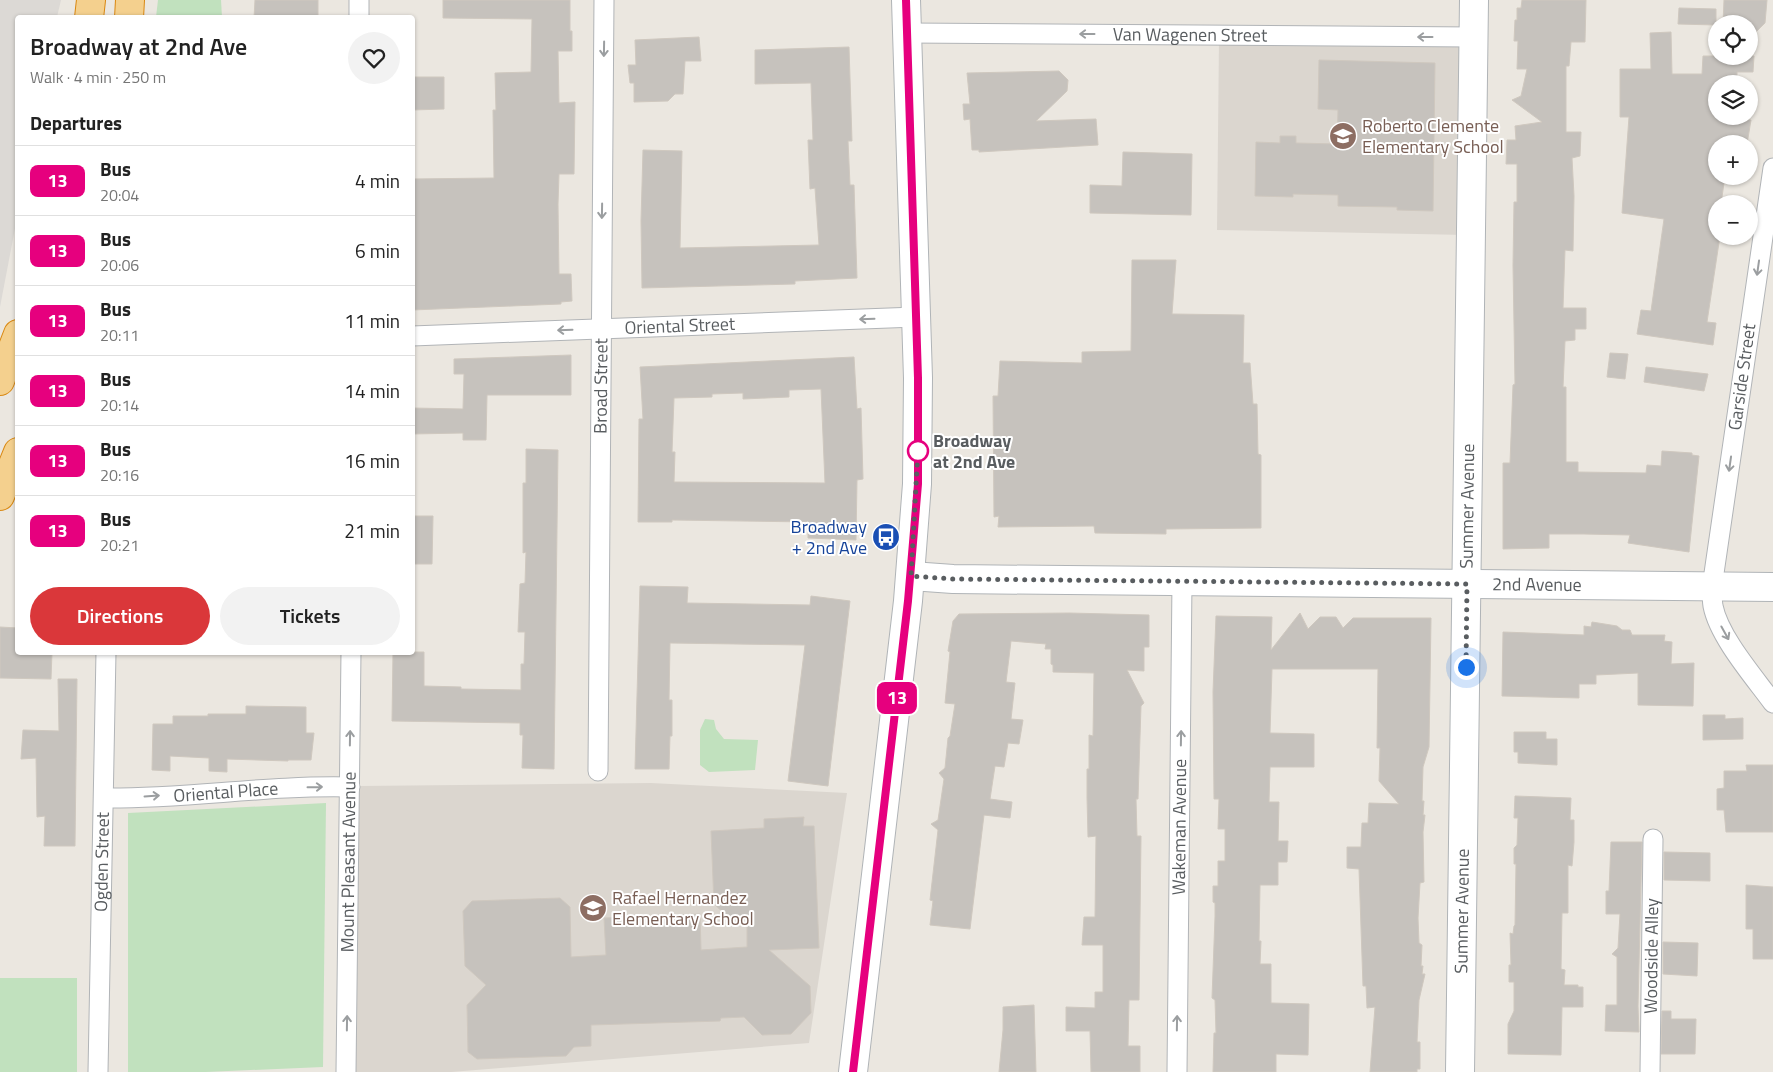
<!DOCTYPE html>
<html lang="en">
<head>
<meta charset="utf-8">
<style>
  body { margin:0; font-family:"Titillium Web",sans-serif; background:#f2f2f2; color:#222; height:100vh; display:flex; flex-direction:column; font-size:19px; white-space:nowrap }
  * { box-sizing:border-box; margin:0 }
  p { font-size:16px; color:#767676 }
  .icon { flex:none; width:28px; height:28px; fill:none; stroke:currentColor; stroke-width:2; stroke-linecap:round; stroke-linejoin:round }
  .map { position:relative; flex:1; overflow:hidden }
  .panel { position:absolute; left:15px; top:15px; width:400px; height:640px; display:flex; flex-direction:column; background:#fff; border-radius:5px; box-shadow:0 1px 4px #0004 }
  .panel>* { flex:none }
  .badge { padding:0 10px; border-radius:8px; font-size:18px; line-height:32px }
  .controls { position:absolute; left:1708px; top:15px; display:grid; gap:10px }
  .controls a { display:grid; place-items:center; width:50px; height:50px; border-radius:50%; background:#fff; box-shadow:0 1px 4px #0004; font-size:25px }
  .you { position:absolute; width:25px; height:25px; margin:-12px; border:4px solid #fff; border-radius:50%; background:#1a73e8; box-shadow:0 0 0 8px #1a73e833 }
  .map>.badge { position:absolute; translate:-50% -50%; box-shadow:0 0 0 2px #fff }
  h2 { padding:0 15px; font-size:19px; line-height:45px }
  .round { display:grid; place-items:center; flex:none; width:52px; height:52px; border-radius:26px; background:#f2f2f2 }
  .headline { display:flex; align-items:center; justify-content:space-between; height:85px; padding:0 15px }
  h1 { font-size:24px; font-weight:600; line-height:38px }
  .cta { display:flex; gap:10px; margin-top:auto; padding:10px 15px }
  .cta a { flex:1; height:58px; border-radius:30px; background:#da373a; color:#fff; font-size:20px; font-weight:600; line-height:58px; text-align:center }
  .cta a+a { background:#f2f2f2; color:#222 }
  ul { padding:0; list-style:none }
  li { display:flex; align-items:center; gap:15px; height:70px; padding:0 15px; border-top:1px solid #e0e0e0 }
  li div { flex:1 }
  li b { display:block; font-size:19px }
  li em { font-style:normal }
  li .badge { min-width:55px; font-weight:700; text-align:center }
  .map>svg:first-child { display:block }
  .industrial { fill:#dcd9d5 }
  .education { fill:#dbd6cf }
  .green { fill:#c1e1be }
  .building { fill:#c6c2bd; stroke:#cfc8bf; fill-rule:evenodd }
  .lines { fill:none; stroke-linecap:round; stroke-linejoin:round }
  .street-casing { stroke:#b1b4b7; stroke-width:21 }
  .secondary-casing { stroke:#b0b4b7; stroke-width:30 }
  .highway-casing { stroke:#d98812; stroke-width:30 }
  .street { stroke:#fff; stroke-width:19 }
  .secondary { stroke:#fff; stroke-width:28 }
  .highway { stroke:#f4d08e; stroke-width:28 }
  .oneway { stroke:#9b9ea0 }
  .line-casing { stroke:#fff; stroke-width:11 }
  .line { stroke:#e6007e; stroke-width:8 }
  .walk { stroke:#595d60; stroke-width:5; stroke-dasharray:0 9 }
  .stop-dot { fill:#fff; stroke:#e6007e; stroke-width:2.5 }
  .labels { text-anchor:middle; stroke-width:4; stroke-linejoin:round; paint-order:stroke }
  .street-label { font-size:18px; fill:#595d60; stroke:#fff }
  .education-label { font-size:18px; fill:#785e54; stroke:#fff; text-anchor:start }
  .stop-label { font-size:18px; font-weight:bold; fill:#595d60; stroke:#fff; text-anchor:start }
  .transit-label { font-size:18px; fill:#164399; stroke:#fff; text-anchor:end }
</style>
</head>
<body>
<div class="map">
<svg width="1773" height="1072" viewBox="0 0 1773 1072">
  <rect width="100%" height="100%" fill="#ebe7e0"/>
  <polygon class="industrial" points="0,0 61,0 57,17 18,18 17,218 0,307"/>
  <g class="education">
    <polygon points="1219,39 1469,41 1466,235 1217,230"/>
    <polygon points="651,783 847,793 809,1043 451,1072 353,1072 360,786"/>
  </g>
  <g class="green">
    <polygon points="158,0 221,0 222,17 156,17"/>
    <polygon points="705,719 714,720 716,729 724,739 758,740 755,770 709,772 700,765 700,730"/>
    <polygon points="326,803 323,1067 206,1072 128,1072 128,813"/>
    <rect x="0" y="978" width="77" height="94"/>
  </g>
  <g class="building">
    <polygon points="255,0 318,0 318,18 254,18"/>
    <polygon points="443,0 570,0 570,31 572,31 572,51 558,51 559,103 575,102 574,174 559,174 558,204 559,274 571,274 572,301 561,302 561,304 412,310 412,179 494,178 493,110 496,110 495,73 531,72 532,19 443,18"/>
    <polygon points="1522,0 1586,0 1585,42 1571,42 1569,66 1566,66 1566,132 1581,132 1580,156 1572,158 1574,196 1573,251 1565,250 1563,308 1586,308 1586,329 1575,329 1575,340 1565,341 1563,387 1566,387 1566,462 1578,462 1578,472 1646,473 1647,465 1661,466 1662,451 1692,453 1692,455 1699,456 1689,552 1628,543 1630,535 1584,534 1549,534 1549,548 1503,549 1503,463 1510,463 1513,385 1515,384 1513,265 1514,202 1517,202 1517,164 1506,164 1507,140 1516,140 1515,126 1542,122 1512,100 1521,96 1527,69 1517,69 1518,41 1514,41 1515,20 1517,20 1517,8 1521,8"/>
    <polygon points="1724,0 1767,0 1765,23 1749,39 1749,24 1723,24"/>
    <polygon points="1679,8 1716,9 1716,25 1678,24"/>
    <polygon points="1671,32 1672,74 1702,74 1703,56 1754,56 1753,72 1737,72 1737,84 1716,84 1716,116 1735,116 1735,120 1751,120 1747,144 1716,144 1716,176 1725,176 1721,204 1716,204 1716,236 1720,236 1707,322 1716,323 1713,345 1637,334 1641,310 1651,311 1664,219 1622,213 1629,117 1620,117 1620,69 1651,69 1650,33"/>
    <polygon points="699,37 701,61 685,61 683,94 675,94 668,101 634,102 634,83 630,83 628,65 636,65 635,40"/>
    <polygon points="849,47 852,141 848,141 850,185 854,185 857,278 795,281 795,284 642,288 641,221 643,150 682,151 680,248 819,245 815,188 810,189 808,140 813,140 811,83 755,84 755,50"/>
    <polygon points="1319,60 1435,63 1433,211 1397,210 1397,207 1338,206 1338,195 1293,194 1293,197 1255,196 1256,142 1280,143 1280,136 1296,136 1296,143 1337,144 1338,110 1318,109"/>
    <polygon points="1059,71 1068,80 1067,91 1036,121 1096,119 1098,145 979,152 979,150 972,150 970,119 964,120 963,104 970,104 967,73"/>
    <polygon points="412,77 444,77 444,109 412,110"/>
    <polygon points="1123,152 1192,154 1191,215 1090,213 1090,185 1122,186"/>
    <polygon points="1132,260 1176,260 1172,314 1244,315 1243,363 1250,363 1253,404 1257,404 1258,454 1261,455 1261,528 1166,529 1166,534 1095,533 1094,526 998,527 999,516 994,517 993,396 998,396 1000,361 1082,363 1082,352 1131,351"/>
    <polygon points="1610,353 1628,354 1625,379 1607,377"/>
    <polygon points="571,355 571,395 487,395 486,440 463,440 463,433 412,434 412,408 463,409 464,374 454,374 454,359"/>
    <path d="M854 357 857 409 861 408 863 479 857 480 856 540 808 538V522L672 520V522H638L639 419H643L640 367ZM821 389 825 483 674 482 675 452H672L674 398 712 397V394L743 393V399L789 397V390Z"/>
    <polygon points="1646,367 1708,374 1704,391 1644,382"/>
    <polygon points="526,449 558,450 554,769 522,768 523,735 520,735 520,723 392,721 393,652 424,652 424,686 461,687 461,689 521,690 521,664 524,664 525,632 518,632 520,584 525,583 526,552 523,553 523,483 526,483"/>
    <polygon points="412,516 433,516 432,564 412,564"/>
    <polygon points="640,586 688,587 687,603 810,605 811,596 850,601 828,786 788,781 805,645 670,643 669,700 672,700 672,736 670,736 669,769 635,769"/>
    <polygon points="1069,613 1149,615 1149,647 1144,647 1144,671 1127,670 1144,703 1141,706 1138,799 1136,799 1137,836 1141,836 1139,1000 1129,1000 1128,1046 1140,1046 1140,1072 1091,1072 1090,1031 1066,1031 1066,1007 1095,1008 1095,992 1103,992 1103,945 1082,945 1084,917 1095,917 1096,836 1088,837 1087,797 1087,769 1089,769 1089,735 1093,736 1094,673 1053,672 1053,665 1051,664 1051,649 1045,649 1046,644 1011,641 1006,682 1015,683 1011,719 1023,720 1019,744 1008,743 1004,767 995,766 990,799 1012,802 1010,818 984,815 970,929 930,925 933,901 930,900 938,830 931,824 938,820 944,779 939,773 945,768 948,738 950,736 955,704 945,703 950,652 948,651 953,621 959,614"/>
    <polygon points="1300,613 1308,629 1320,617 1336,617 1343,628 1353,618 1431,618 1429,747 1423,767 1422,801 1424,801 1423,815 1425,815 1423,832 1424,882 1420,883 1418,918 1419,943 1422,945 1421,966 1423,966 1422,974 1425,974 1419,1000 1417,1042 1420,1042 1420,1069 1417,1069 1417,1072 1370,1072 1375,1007 1367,1008 1366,986 1363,986 1359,869 1347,868 1347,847 1361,847 1362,823 1368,823 1369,803 1399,804 1379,781 1380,748 1377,748 1378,669 1272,669 1270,733 1314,734 1314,767 1270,767 1269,802 1279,802 1278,841 1288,841 1287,862 1278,862 1278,885 1260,885 1259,941 1261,941 1260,964 1271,964 1271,1003 1309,1004 1308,1055 1276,1054 1276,1072 1213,1072 1214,1033 1216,1033 1215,1000 1212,998 1215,917 1215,903 1213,902 1213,886 1218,886 1218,861 1225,861 1225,829 1218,829 1219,799 1214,799 1213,692 1216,616 1272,617 1271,650"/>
    <polygon points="1592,622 1617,626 1622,630 1630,630 1632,635 1665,635 1664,641 1672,642 1671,664 1694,663 1693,706 1638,705 1638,673 1596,675 1596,684 1579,684 1579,698 1502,696 1503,632 1584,635 1584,626 1591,627"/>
    <polygon points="0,627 18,628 18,652 52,652 51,679 0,678"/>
    <polygon points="58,679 77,679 75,846 44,846 45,816 37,817 36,758 21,759 23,730 59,731"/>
    <polygon points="246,706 306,707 306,733 314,733 311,760 288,760 288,761 227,759 227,772 209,771 209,758 170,756 170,771 152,770 153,724 173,724 173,716 208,716 208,714 246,714"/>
    <polygon points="1703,715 1725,715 1725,719 1743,718 1743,739 1703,740"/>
    <polygon points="1514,732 1546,732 1546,739 1557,739 1557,765 1518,763 1518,752 1514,752"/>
    <polygon points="1746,765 1773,765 1773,832 1726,832 1724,810 1717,810 1717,789 1724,788 1724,771 1747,771"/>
    <polygon points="1515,796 1571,798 1570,820 1574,820 1574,842 1572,866 1568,865 1568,913 1562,913 1561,969 1565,970 1564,985 1578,985 1578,987 1583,987 1583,1007 1562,1007 1561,1055 1508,1054 1508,1024 1514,1011 1514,982 1509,982 1509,965 1511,965 1510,933 1513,934 1514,926 1515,925 1516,864 1514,864 1514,848 1517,845 1518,818 1514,818"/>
    <polygon points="804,817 803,826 814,826 819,948 769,950 810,986 811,1013 791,1034 762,1035 744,1017 721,1018 720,1021 591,1025 591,1046 574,1047 566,1056 477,1059 468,1052 467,1005 486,985 465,966 463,911 472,901 560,898 570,907 571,957 606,955 604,918 700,914 701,950 747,947 747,917 728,917 714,904 711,831 764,828 764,819"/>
    <polygon points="1611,842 1642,842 1638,1006 1639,1032 1605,1031 1606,1005 1617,1005 1617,957 1612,954 1618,948 1620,914 1606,914 1606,891 1609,891"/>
    <polygon points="1664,852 1710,853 1710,881 1664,880"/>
    <polygon points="1746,885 1773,887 1773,959 1753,959 1753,929 1746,929"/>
    <polygon points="1663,942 1698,943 1697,976 1663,974"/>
    <polygon points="1034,1005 1036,1072 999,1072 1003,1030 1003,1007"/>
    <polygon points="1662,1011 1671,1011 1671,1019 1696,1019 1695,1054 1661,1054"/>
  </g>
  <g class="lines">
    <g class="street-casing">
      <g id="street">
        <polyline points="359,18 359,0"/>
        <path id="s1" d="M908 33 1474 37"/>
        <path d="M1773 168 1712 587C1712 593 1712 600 1713 606 1719 637 1754 677 1773 703"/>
        <path id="s2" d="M412 336 916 317"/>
        <path id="s3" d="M598 771 604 0"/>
        <path id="s4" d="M104 798C186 799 267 785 350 787"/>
        <path id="s5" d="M98 1072 106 652"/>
        <path id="s6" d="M346 1072 351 652"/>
        <path id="s7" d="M1177 1072 1182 581"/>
        <path id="s8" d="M1650 1072 1653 839"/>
      </g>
    </g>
    <g class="secondary-casing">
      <g id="secondary">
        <path id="s9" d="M911 576 953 579 1773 587"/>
        <polyline points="853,1072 908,601 917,484 918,378 906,0"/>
        <path id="s10" d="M1460 1072 1474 0"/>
      </g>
    </g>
    <g class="highway-casing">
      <g id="highway">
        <polyline points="89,18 91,0"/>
        <polyline points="129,18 130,0"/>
        <polyline points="0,381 18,334"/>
        <polyline points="0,496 18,452"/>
      </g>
    </g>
    <use href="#street" class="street"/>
    <use href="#secondary" class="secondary"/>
    <use href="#highway" class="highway"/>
  </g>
  <defs><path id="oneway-shaft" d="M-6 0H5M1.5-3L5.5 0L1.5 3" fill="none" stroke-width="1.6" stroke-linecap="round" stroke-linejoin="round" transform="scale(1.25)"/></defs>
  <g class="oneway">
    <use href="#oneway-shaft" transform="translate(1087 34) rotate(-180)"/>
    <use href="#oneway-shaft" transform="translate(1425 37) rotate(-180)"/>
    <use href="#oneway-shaft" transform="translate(604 49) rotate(91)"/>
    <use href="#oneway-shaft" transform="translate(602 211) rotate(91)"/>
    <use href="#oneway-shaft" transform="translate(1758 268) rotate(98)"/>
    <use href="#oneway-shaft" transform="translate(867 319) rotate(178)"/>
    <use href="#oneway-shaft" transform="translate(565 330) rotate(178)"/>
    <use href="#oneway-shaft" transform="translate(1730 464) rotate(98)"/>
    <use href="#oneway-shaft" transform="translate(1725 633) rotate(61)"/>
    <use href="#oneway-shaft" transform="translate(350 738) rotate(-89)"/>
    <use href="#oneway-shaft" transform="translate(1181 738) rotate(-89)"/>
    <use href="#oneway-shaft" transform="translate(315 787) rotate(-1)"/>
    <use href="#oneway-shaft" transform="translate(152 796) rotate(-4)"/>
    <use href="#oneway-shaft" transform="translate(347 1023) rotate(-89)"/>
    <use href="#oneway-shaft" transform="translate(1177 1023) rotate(-89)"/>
  </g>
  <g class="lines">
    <g class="line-casing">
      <polyline id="line" points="853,1072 908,601 918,484 918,378 906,0"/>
    </g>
    <use href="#line" class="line"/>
    <polyline class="walk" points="918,451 918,449 911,576 953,579 1467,584 1466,667"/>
  </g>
  <defs>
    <g id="school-disc" transform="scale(1.4375)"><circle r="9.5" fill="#8d6e63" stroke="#fff"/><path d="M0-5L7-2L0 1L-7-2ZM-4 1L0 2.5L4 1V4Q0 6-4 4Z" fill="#fff"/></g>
    <g id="bus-disc" transform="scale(1.4375)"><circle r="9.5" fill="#1a4fb4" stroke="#fff"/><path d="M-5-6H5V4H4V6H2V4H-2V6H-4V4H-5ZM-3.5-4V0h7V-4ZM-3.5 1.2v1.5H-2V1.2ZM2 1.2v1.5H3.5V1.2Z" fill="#fff"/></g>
  </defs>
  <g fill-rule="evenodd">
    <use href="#school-disc" x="1343" y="136"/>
    <use href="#bus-disc" x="886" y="537"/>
    <use href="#school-disc" x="593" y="908"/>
  </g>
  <circle class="stop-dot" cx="918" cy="451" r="10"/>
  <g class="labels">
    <g class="street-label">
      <text dy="6" stroke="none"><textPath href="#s1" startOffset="282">Van Wagenen Street</textPath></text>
      <text dy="6" stroke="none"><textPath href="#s2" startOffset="268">Oriental Street</textPath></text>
      <text transform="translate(1742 377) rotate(-82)" y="6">Garside Street</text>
      <text dy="6" stroke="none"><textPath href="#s3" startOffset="385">Broad Street</textPath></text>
      <text dy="6" stroke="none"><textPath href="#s10" startOffset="566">Summer Avenue</textPath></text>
      <text dy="6" stroke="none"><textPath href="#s9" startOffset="626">2nd Avenue</textPath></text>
      <text dy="6" stroke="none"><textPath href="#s4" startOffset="122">Oriental Place</textPath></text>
      <text dy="6" stroke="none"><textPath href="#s7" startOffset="245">Wakeman Avenue</textPath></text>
      <text dy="6" stroke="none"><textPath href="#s5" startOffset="210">Ogden Street</textPath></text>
      <text dy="6" stroke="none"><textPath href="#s6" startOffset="210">Mount Pleasant Avenue</textPath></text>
      <text dy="6" stroke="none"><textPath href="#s10" startOffset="161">Summer Avenue</textPath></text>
      <text dy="6" stroke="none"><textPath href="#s8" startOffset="116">Woodside Alley</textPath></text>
    </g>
    <g class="education-label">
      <text x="1362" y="132">Roberto Clemente<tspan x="1362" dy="21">Elementary School</tspan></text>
      <text x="612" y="904">Rafael Hernandez<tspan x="612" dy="21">Elementary School</tspan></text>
    </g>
    <g class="stop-label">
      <text x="933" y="447">Broadway<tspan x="933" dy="21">at 2nd Ave</tspan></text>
    </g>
    <g class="transit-label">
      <text x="867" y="533">Broadway<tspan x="867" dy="21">+ 2nd Ave</tspan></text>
    </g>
  </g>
</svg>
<div class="controls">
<a><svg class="icon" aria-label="locate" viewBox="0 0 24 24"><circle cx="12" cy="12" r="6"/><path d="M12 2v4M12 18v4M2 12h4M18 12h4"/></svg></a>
<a><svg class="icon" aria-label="layers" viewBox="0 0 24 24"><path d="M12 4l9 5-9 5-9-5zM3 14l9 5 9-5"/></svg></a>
<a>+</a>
<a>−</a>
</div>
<div class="you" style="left:1466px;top:667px"></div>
<b class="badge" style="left:897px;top:698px;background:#e6007e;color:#fff">13</b>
<section class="panel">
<div class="headline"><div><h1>Broadway at 2nd Ave</h1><p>Walk · 4 min · 250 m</p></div><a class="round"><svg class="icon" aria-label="heart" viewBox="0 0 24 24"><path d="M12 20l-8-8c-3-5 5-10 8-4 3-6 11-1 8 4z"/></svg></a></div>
<h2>Departures</h2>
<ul>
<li><span class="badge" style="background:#e6007e;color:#fff">13</span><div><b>Bus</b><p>20:04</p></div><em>4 min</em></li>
<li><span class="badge" style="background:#e6007e;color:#fff">13</span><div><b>Bus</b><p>20:06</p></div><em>6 min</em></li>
<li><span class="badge" style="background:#e6007e;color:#fff">13</span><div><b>Bus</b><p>20:11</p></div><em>11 min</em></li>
<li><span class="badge" style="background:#e6007e;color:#fff">13</span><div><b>Bus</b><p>20:14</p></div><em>14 min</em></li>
<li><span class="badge" style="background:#e6007e;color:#fff">13</span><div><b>Bus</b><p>20:16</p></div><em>16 min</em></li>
<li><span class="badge" style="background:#e6007e;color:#fff">13</span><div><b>Bus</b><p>20:21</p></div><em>21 min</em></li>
</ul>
<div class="cta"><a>Directions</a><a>Tickets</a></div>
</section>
</div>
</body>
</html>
